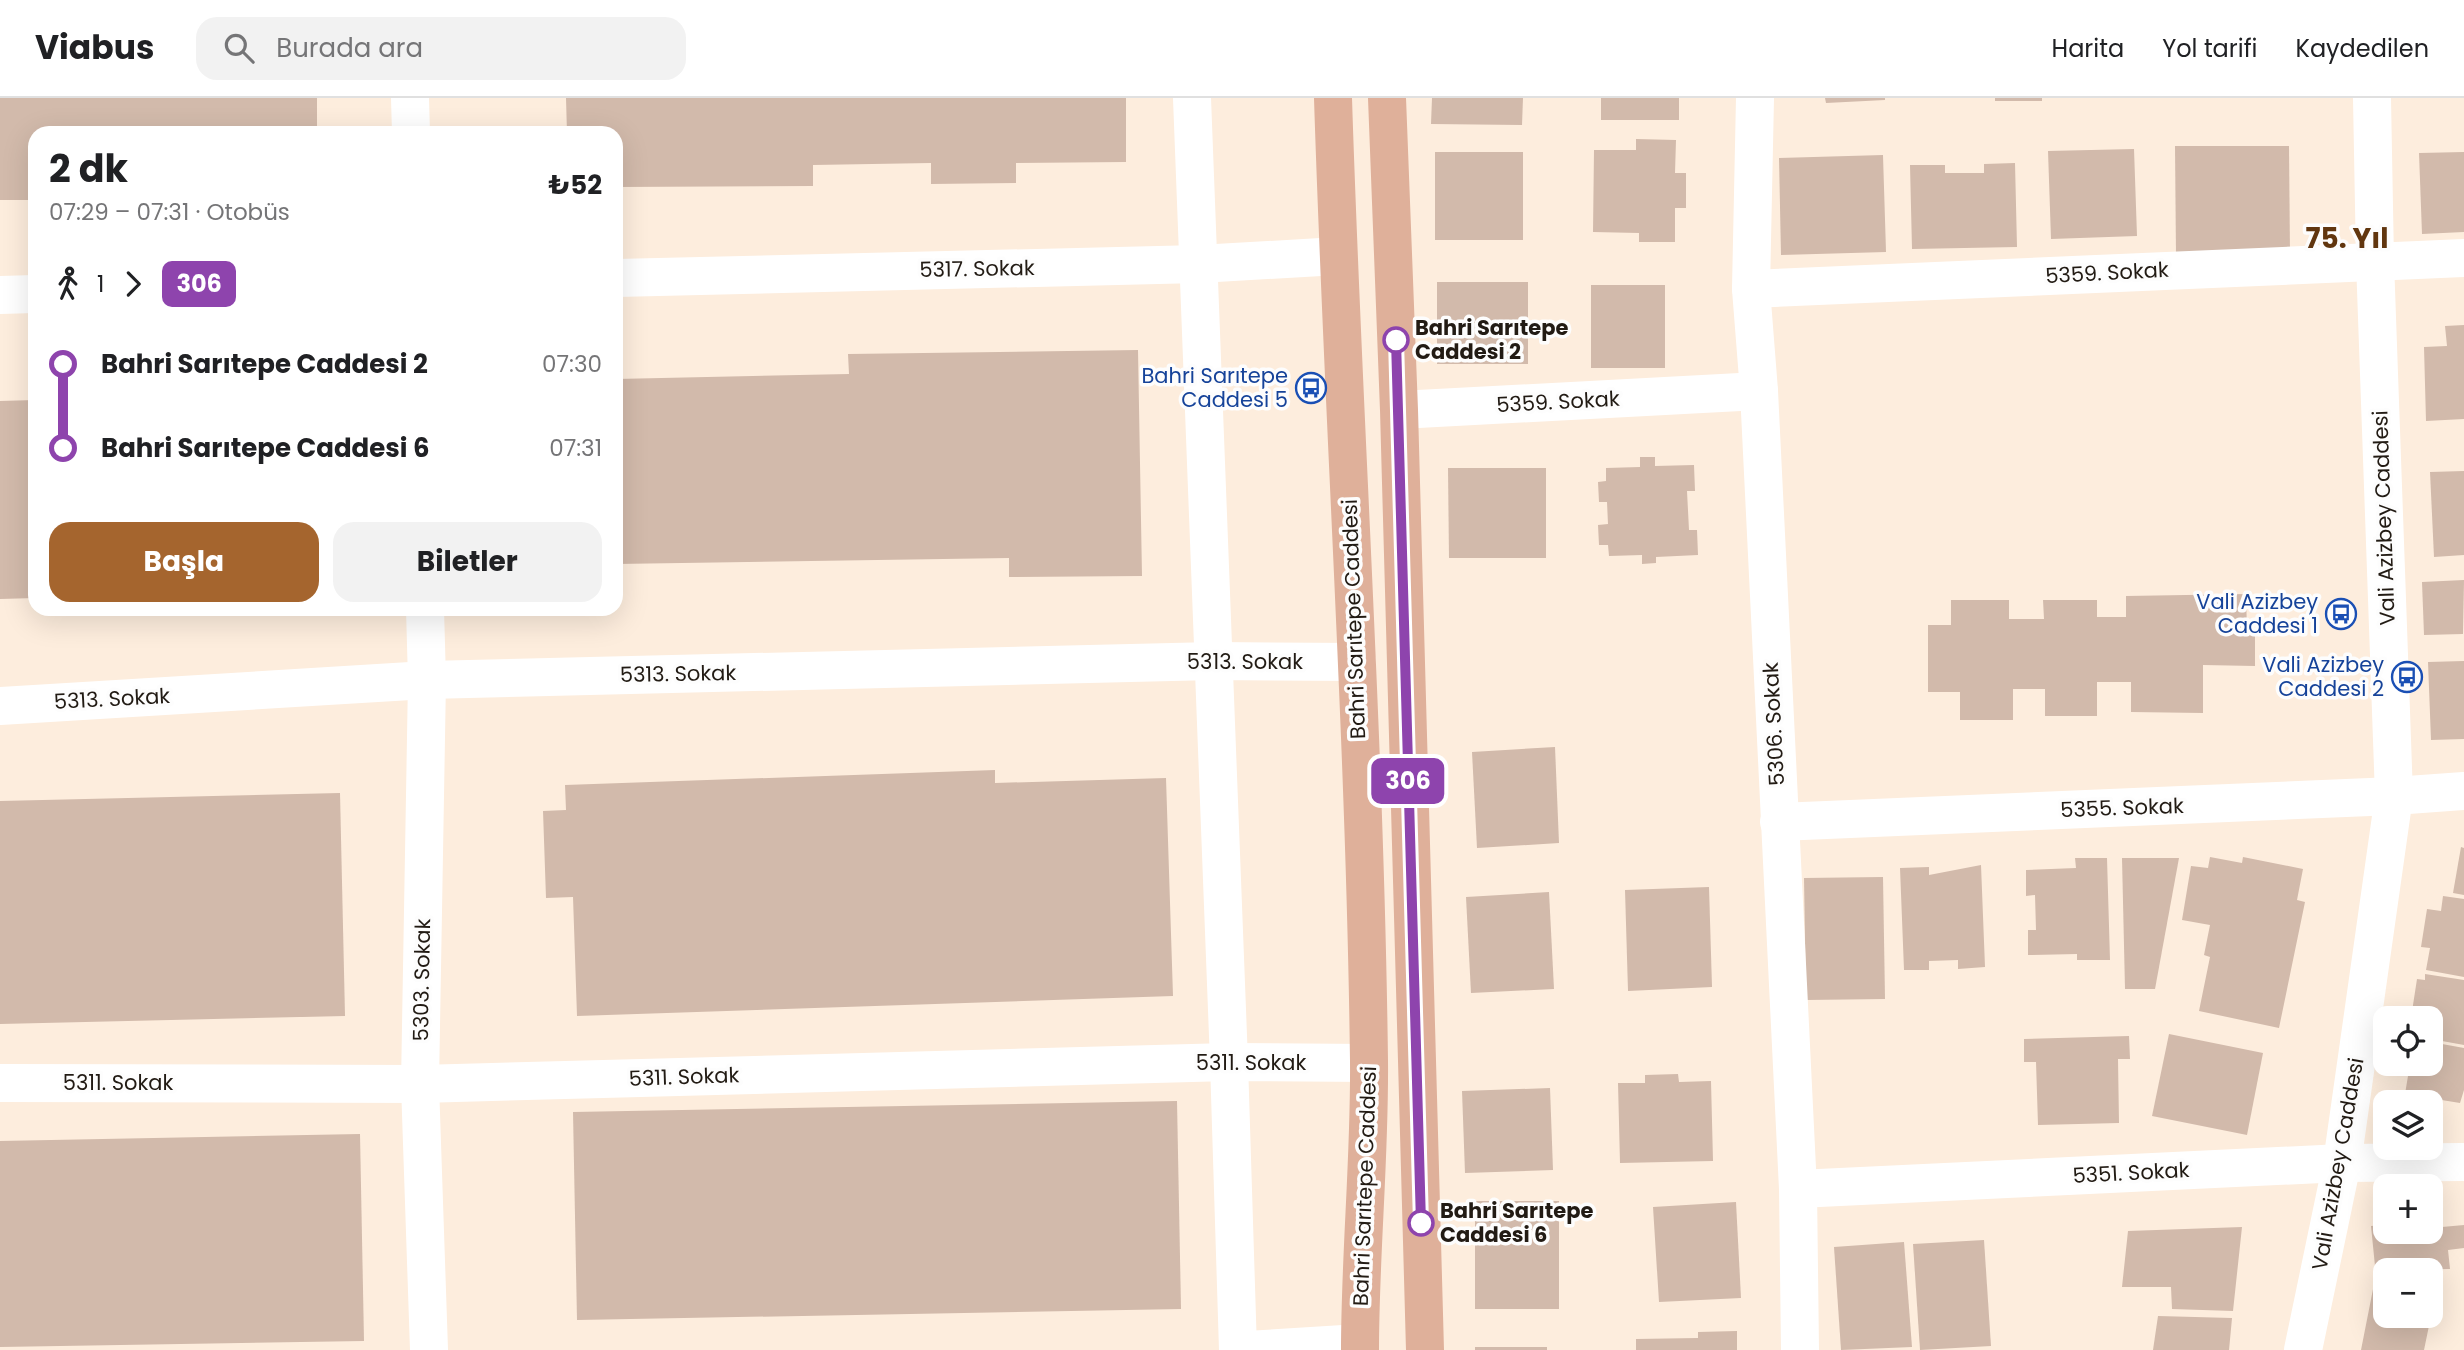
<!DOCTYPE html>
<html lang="tr">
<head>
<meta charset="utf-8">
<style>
  body { margin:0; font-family:Poppins,sans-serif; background:#f2f2f2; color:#202124; height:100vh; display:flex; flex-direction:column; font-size:26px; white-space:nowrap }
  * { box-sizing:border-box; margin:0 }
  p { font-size:23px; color:#757577 }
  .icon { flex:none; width:38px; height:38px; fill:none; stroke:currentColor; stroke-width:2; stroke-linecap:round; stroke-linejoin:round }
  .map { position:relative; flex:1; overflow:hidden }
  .side { position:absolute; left:28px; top:28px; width:595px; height:490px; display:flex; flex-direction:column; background:#fff; border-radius:21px; box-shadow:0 7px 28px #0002 }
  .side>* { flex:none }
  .badge { padding:0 14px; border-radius:10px; font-size:24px; line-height:46px }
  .tools { position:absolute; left:2373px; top:908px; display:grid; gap:14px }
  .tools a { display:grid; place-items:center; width:70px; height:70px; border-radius:14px; background:#fff; box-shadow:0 7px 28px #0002; font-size:35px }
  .map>.badge { position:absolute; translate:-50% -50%; box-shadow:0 0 0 4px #fff }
  .legs { display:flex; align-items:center; gap:10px; height:77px; padding:0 21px; font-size:23px }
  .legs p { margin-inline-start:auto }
  .summary { display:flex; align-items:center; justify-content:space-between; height:119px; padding:0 21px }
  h1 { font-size:38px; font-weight:700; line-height:52px }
  .primary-button { display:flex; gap:14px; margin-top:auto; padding:14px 21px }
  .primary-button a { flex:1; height:80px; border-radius:21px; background:#a5652e; color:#fff; font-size:28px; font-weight:700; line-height:80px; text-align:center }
  .primary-button a+a { background:#f2f2f2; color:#202124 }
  ul { padding:0 21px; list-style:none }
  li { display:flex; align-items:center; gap:24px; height:84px; font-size:26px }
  li i { display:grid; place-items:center; width:10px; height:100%; margin:0 9px; background:currentColor }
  li i::after { content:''; width:18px; height:18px; margin:-9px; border:5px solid; border-radius:50%; background:#fff }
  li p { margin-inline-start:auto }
  li:first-child i { background:linear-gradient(#0000 50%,currentColor 0) }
  li:last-child i { background:linear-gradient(currentColor 50%,#0000 0) }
  header { display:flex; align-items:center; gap:42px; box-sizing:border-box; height:98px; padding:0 35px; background:#fff; border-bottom:2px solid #e0e0e0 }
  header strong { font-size:33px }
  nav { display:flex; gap:38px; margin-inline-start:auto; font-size:24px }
  .search { width:490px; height:63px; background:#f2f2f2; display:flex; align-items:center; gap:18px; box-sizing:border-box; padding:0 24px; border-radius:21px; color:#757577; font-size:26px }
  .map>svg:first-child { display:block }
  .building { fill:#d2baab }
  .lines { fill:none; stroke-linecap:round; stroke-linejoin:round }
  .minor { stroke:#fff; stroke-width:38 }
  .major { stroke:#dfb09a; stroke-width:38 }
  .line-1-casing { stroke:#fff; stroke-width:16 }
  .line-1 { stroke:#8e44ad; stroke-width:10 }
  .stop-1-dot { fill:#fff; stroke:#8e44ad; stroke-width:3.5 }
  .labels { text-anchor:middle; stroke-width:7; stroke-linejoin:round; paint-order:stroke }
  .street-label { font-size:21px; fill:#221b14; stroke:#fdfdfd }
  .stop-label { font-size:21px; font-weight:bold; fill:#221b14; stroke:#fdfdfd; text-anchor:start }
  .transit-label { font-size:21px; fill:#164399; stroke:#fdfdfd; text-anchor:end }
  .district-label { font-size:28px; font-weight:bold; fill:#61360f; stroke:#fdfdfd }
</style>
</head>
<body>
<header>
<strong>Viabus</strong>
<div class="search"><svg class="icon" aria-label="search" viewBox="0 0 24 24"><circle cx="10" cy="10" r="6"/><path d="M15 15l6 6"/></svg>Burada ara</div>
<nav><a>Harita</a><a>Yol tarifi</a><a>Kaydedilen</a></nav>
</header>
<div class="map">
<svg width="2464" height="1252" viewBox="0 0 2464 1252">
  <rect width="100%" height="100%" fill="#fdeddd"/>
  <g class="building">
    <polygon points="0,0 317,0 317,35 35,35 35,102 0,102"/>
    <polygon points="566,0 1126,0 1126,64 1016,65 1016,85 931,86 931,65 813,67 813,88 616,89 616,35 567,35"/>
    <polygon points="1432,0 1523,0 1522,27 1431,26"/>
    <rect x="1601" y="0" width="78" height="22"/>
    <polygon points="1825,0 1885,0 1885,2 1826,5"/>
    <rect x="1995" y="0" width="47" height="3"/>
    <polygon points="1636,41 1676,42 1675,75 1686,75 1686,110 1675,110 1675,144 1639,144 1639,135 1593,134 1594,52 1636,52"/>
    <polygon points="2175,48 2289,48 2290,157 2176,158"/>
    <polygon points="2134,51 2137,138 2051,141 2048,53"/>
    <rect x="1435" y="54" width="88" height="88"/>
    <polygon points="2464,54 2464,134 2422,136 2419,55"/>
    <polygon points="1883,57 1886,154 1781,157 1779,60"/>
    <polygon points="2015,65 2017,149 1912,151 1910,67 1945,67 1945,75 1984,75 1984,66"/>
    <rect x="1437" y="184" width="91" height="82"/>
    <rect x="1591" y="187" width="74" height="83"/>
    <polygon points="2464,227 2464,321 2426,323 2424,249 2447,248 2445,228"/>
    <polygon points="1138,252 1142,478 1009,479 1009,460 616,466 616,281 849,276 848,256"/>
    <polygon points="35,302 35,500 0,501 0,303"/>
    <polygon points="1640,359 1655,359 1655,368 1694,367 1695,393 1687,393 1689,432 1697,432 1698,457 1656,459 1656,465 1642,466 1642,457 1609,458 1608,447 1599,447 1598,427 1608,426 1607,404 1599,404 1598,384 1606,383 1606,370 1640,369"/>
    <polygon points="1448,370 1546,370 1546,460 1449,460"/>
    <polygon points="2464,373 2464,457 2434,459 2430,374"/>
    <polygon points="2464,482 2463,536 2424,537 2422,484"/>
    <polygon points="2246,496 2247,533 2255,533 2255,568 2203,567 2203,615 2131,614 2131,584 2097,584 2097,618 2045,618 2045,591 2013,591 2013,622 1960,622 1960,594 1928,594 1928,527 1951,527 1951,502 2009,502 2009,521 2044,521 2043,502 2097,502 2097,519 2126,519 2126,498"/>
    <polygon points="2464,563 2464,641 2431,642 2428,564"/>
    <polygon points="1555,649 1559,745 1477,750 1472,654"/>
    <polygon points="995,672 995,685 1166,680 1173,898 577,918 573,799 546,800 543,713 566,712 565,687"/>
    <polygon points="340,695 345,918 0,926 0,703"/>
    <polygon points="2461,749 2464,750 2464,797 2453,795"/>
    <polygon points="2210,759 2242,765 2243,759 2303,771 2297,802 2305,804 2279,930 2199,913 2210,859 2204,857 2210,827 2182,822 2191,768 2208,770"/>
    <polygon points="2075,760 2107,760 2110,862 2077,862 2077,856 2028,857 2028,832 2036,832 2035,797 2026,798 2026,772 2076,770"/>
    <polygon points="2122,760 2179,760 2155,891 2125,891"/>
    <polygon points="1981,767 1985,869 1958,871 1958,862 1929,863 1929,872 1904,872 1900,770 1929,769 1929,777"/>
    <polygon points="1883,779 1885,901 1806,902 1804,780"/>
    <polygon points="1709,789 1712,889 1628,893 1625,792"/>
    <polygon points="1549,794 1554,891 1471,895 1466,799"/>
    <polygon points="2443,798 2464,801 2464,879 2426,872 2430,850 2421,849 2427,811 2441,813"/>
    <polygon points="2425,876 2464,882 2464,947 2431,941 2431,920 2411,920 2417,881 2425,882"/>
    <polygon points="2169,936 2263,955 2247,1037 2152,1018"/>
    <polygon points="2129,938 2130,961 2118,961 2119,1025 2038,1027 2036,964 2024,964 2024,941"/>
    <polygon points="2431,944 2464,950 2464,992 2460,1005 2405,996 2410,966 2431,966"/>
    <polygon points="1678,976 1679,984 1711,983 1713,1063 1620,1065 1618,985 1645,985 1645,977"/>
    <polygon points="1550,990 1553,1072 1465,1075 1462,993"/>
    <polygon points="1177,1003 1181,1211 577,1222 573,1014"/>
    <polygon points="360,1036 364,1243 0,1249 0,1043"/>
    <rect x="1475" y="1103" width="84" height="108"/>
    <polygon points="1736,1104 1741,1200 1659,1204 1653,1109"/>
    <polygon points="2384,1127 2385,1134 2431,1134 2431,1130 2464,1127 2464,1150 2448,1152 2450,1171 2385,1172 2385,1177 2376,1178 2371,1128"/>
    <polygon points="2242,1129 2233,1213 2172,1211 2171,1189 2122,1189 2128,1133"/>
    <polygon points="1984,1142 1991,1248 1920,1252 1913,1146"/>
    <polygon points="1904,1144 1912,1249 1841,1252 1834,1149"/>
    <polygon points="2431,1176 2439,1176 2432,1212 2431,1212"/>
    <polygon points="2385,1180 2385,1218 2431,1218 2424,1252 2361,1252 2375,1181"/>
    <polygon points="2158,1218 2232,1220 2229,1252 2153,1252"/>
    <polygon points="1737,1233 1737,1252 1636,1252 1636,1241 1698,1240 1698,1234"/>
    <rect x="1475" y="1249" width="72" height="3"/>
  </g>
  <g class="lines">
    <g class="minor">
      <polyline points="410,0 411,35"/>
      <polyline points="1192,0 1229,964 1238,1252"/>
      <polyline points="1755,0 1751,191 1759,293 1798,1091 1800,1252"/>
      <polyline points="616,180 1199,166 1338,158"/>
      <polyline points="1751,191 2464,160"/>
      <polyline points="0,197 35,196"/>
      <polyline points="1399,312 1759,293"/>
      <polyline points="425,511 427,582 420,986 429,1252"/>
      <polyline points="0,608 427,582 1214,563 1357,564"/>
      <polyline points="1779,724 2394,698 2464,693"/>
      <polyline points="0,985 420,986 1229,964 1369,965"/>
      <polyline points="1798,1091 2342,1065 2464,1064"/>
      <polyline points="1247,1252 1360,1245"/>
      <polyline points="2303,1252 2342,1065 2394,698 2375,163 2372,0"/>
    </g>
    <g class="major">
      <path d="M1333 0C1343 321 1365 641 1369 963 1370 1059 1360 1156 1360 1252"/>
      <polyline points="1387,0 1399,312 1425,1252"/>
    </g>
  </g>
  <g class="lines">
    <g class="line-1-casing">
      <polyline id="line-1" points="1396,242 1421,1125"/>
    </g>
    <use href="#line-1" class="line-1"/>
  </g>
  <defs>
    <g id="bus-ring" transform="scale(1.575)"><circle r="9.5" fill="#fdfdfd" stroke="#1a4fb4" stroke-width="1.5"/><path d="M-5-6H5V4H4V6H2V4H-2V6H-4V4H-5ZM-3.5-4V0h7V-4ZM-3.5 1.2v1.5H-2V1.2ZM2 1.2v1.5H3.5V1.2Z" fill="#1a4fb4"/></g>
  </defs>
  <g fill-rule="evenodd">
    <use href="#bus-ring" x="1311" y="290"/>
    <use href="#bus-ring" x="2341" y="516"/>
    <use href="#bus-ring" x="2407" y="579"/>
  </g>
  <g class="stop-1-dot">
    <circle cx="1396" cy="242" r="12"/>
    <circle cx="1421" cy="1125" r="12"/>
  </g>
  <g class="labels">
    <g class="street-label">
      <text transform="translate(977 171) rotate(-1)" y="7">5317. Sokak</text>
      <text transform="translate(2107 175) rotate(-3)" y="7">5359. Sokak</text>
      <text transform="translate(1558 304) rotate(-3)" y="7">5359. Sokak</text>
      <text transform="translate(2384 420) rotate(-92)" y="7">Vali Azizbey Caddesi</text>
      <text transform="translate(1354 521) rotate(-92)" y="7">Bahri Sarıtepe Caddesi</text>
      <text x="1245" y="571">5313. Sokak</text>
      <text transform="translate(678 576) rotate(-1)" y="7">5313. Sokak</text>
      <text transform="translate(112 601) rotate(-3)" y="7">5313. Sokak</text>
      <text transform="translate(1774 626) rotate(-93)" y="7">5306. Sokak</text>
      <text transform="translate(2122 710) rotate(-2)" y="7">5355. Sokak</text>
      <text transform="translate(422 882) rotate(-89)" y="7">5303. Sokak</text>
      <text x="1251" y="972">5311. Sokak</text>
      <text transform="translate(684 979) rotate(-2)" y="7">5311. Sokak</text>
      <text x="118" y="992">5311. Sokak</text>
      <text transform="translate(2338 1066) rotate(-80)" y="7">Vali Azizbey Caddesi</text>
      <text transform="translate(2131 1075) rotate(-3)" y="7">5351. Sokak</text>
      <text transform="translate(1365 1088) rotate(-88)" y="7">Bahri Sarıtepe Caddesi</text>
    </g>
    <g class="stop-label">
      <text x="1415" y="237">Bahri Sarıtepe<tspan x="1415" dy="24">Caddesi 2</tspan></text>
      <text x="1440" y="1120">Bahri Sarıtepe<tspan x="1440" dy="24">Caddesi 6</tspan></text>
    </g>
    <g class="transit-label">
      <text x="1288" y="285">Bahri Sarıtepe<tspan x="1288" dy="24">Caddesi 5</tspan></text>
      <text x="2318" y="511">Vali Azizbey<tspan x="2318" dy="24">Caddesi 1</tspan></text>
      <text x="2384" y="574">Vali Azizbey<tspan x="2384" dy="24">Caddesi 2</tspan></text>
    </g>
    <g class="district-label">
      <text x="2347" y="150">75. Yıl</text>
    </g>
  </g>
</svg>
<div class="tools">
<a><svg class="icon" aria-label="locate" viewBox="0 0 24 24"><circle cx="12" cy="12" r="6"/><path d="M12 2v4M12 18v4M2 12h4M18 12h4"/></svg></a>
<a><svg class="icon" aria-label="layers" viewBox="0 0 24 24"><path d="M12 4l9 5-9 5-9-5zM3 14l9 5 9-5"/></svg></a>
<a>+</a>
<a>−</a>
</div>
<b class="badge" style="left:1408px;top:683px;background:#8e44ad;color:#fff">306</b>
<section class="side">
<div class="summary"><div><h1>2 dk</h1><p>07:29 – 07:31 · Otobüs</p></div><b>₺52</b></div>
<div class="legs"><svg class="icon" aria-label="walk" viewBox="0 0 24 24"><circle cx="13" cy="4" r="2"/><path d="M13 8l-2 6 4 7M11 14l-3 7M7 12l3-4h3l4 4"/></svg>1<svg class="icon" aria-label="forward" viewBox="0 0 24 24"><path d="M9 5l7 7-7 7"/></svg><b class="badge" style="background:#8e44ad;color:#fff">306</b></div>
<ul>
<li><i style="color:#8e44ad"></i><b>Bahri Sarıtepe Caddesi 2</b><p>07:30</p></li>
<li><i style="color:#8e44ad"></i><b>Bahri Sarıtepe Caddesi 6</b><p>07:31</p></li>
</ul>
<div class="primary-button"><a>Başla</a><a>Biletler</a></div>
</section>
</div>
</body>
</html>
